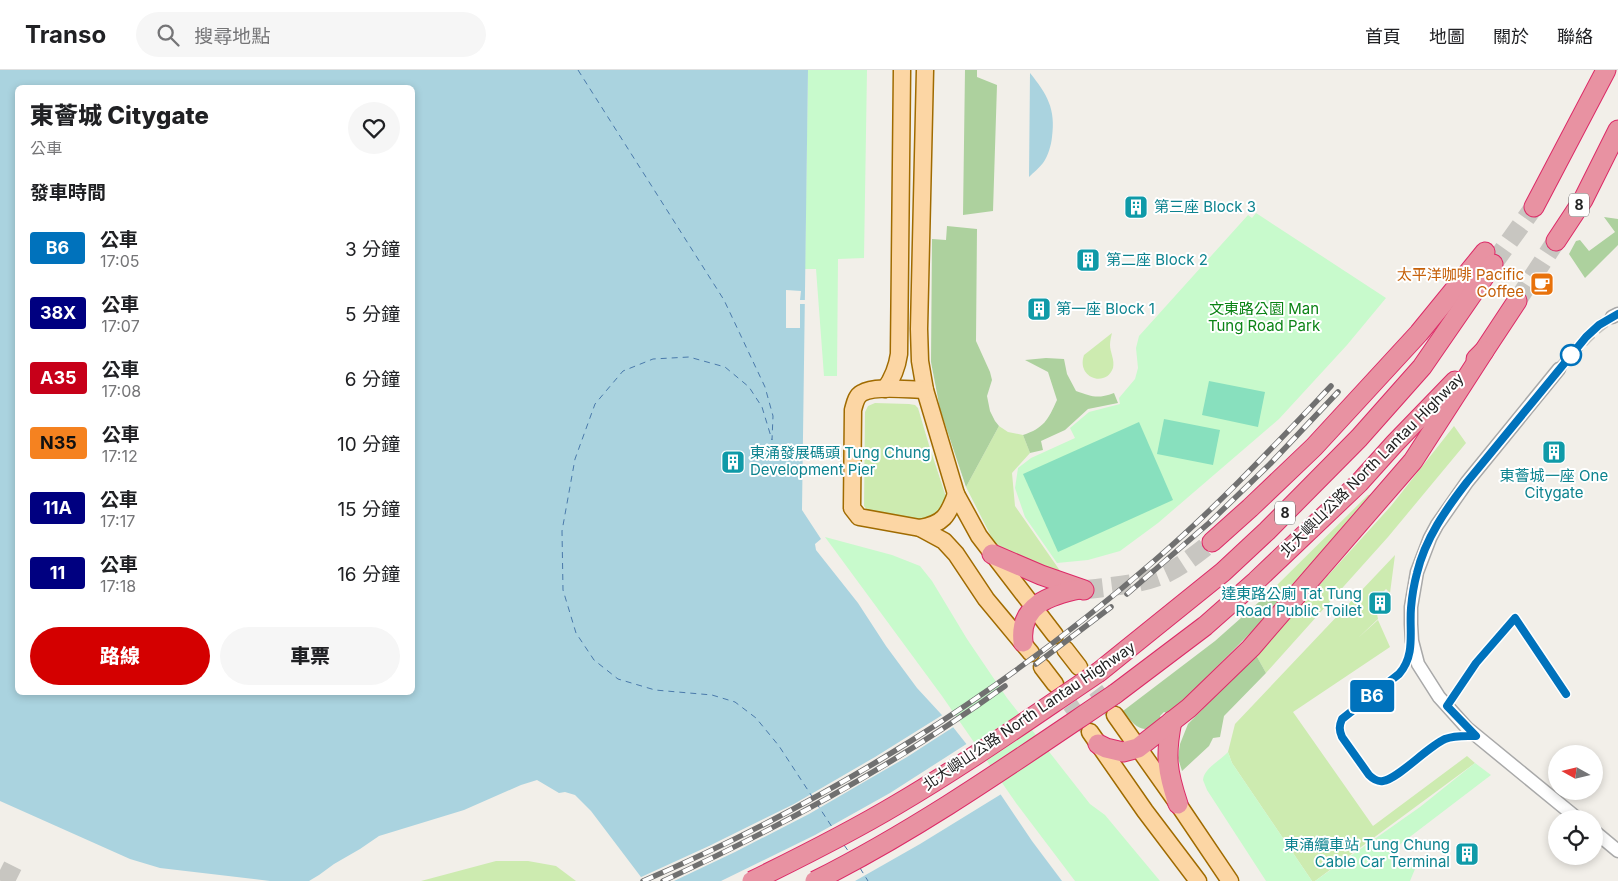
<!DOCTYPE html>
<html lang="zh-TW">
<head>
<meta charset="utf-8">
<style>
  body { margin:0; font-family:Inter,"Noto Sans TC",sans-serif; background:#f6f6f6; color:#202124; height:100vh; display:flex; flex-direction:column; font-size:19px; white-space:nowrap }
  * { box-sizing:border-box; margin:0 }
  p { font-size:16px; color:#757577 }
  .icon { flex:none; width:28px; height:28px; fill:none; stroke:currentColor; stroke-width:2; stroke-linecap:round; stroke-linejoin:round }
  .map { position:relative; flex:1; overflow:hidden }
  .drawer { position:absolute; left:15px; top:15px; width:400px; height:610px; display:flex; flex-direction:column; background:#fff; border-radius:8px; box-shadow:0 2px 8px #0003 }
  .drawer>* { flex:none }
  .badge { padding:0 10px; border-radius:4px; font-size:18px; line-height:32px }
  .needle { width:32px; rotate:278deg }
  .tools { position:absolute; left:1548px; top:675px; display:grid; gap:10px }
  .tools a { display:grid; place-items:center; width:55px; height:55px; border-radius:50%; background:#fff; box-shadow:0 2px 8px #0003; font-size:25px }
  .map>.badge { position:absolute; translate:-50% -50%; box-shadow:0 0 0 2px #fff }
  h2 { padding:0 15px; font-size:19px; line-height:45px }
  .round { display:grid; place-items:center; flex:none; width:52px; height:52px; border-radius:26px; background:#f6f6f6 }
  .head { display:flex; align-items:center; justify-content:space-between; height:85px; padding:0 15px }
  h1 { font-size:24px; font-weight:800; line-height:38px }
  .button { display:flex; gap:10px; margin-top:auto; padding:10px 15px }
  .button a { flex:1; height:58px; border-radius:30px; background:#d40000; color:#fff; font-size:20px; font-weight:800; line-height:58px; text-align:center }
  .button a+a { background:#f6f6f6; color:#202124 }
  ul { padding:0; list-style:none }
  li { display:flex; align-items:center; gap:15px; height:65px; padding:0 15px }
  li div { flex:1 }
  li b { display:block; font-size:19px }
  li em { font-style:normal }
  li .badge { min-width:55px; font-weight:700; text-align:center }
  header { display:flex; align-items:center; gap:30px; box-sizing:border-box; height:70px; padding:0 25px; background:#fff; border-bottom:1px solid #e0e0e0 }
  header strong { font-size:24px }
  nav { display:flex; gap:28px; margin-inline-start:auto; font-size:18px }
  .search { width:350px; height:45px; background:#f6f6f6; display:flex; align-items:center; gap:12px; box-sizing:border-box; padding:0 18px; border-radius:28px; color:#757577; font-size:19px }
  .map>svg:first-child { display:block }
  .grass { fill:#cdebb0 }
  .forest { fill:#add19e }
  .park { fill:#c8facc }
  .pitch { fill:#88e0be }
  .water { fill:#aad3df; fill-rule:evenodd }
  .pier { fill:#f2efe9 }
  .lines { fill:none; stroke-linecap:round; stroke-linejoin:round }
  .ferry { stroke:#4a7aab; stroke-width:1; stroke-dasharray:6 5; stroke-linecap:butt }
  .minor-tunnel { stroke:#c8c6c1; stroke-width:12; stroke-dasharray:12 6; stroke-linecap:butt }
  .major-tunnel { stroke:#c8c6c1; stroke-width:16; stroke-dasharray:16 8; stroke-linecap:butt }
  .highway-tunnel { stroke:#c8c6c1; stroke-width:19; stroke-dasharray:19 9; stroke-linecap:butt }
  .minor-casing { stroke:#a9a9a9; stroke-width:15 }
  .major-casing { stroke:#a06b00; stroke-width:19 }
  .highway-casing { stroke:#dc2a67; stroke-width:21 }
  .minor { stroke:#fff; stroke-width:12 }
  .major { stroke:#fcd6a4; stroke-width:16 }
  .highway { stroke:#e892a2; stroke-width:19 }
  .rail-casing { stroke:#707070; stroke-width:5.5 }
  .rail { stroke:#fff; stroke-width:4; stroke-dasharray:11; stroke-linecap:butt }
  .highway-bridge-casing { stroke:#dc2a67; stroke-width:21; stroke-linecap:butt }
  .highway-bridge { stroke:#e892a2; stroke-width:19 }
  .line-casing { stroke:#fff; stroke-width:11 }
  .line { stroke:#0072bc; stroke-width:8 }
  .stop-dot { fill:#fff; stroke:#0072bc; stroke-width:2.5 }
  .labels { text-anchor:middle; stroke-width:4; stroke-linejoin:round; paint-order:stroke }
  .shield { fill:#fff; stroke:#646464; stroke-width:1 }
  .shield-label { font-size:14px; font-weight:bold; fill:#222 }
  .culture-label { font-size:15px; fill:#0d838f; stroke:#fff; text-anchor:start }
  .food-label { font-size:15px; fill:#c56008; stroke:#fff; text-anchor:end }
  .park-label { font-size:15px; fill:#0c8416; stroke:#fff }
  .street-label { font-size:15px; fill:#222; stroke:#fff }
</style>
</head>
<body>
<header>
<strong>Transo</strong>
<div class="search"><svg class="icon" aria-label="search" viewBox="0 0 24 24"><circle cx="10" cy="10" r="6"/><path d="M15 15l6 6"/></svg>搜尋地點</div>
<nav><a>首頁</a><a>地圖</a><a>關於</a><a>聯絡</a></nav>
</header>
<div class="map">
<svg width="1618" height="811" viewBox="0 0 1618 811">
  <rect width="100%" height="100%" fill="#f2efe9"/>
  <g class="grass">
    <path d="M1112 263C1111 267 1110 271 1110 275 1110 282 1115 290 1113 298 1106 318 1076 308 1084 285Z"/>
    <polygon points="875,333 909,334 915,335 918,338 929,375 946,427 944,437 928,452 869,442 864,436 865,342 868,336"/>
    <polygon points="999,356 1008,362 1023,365 1030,383 1012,403 1015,436 1063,505 1016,490 994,472 966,417"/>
    <polygon points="1454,356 1466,373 1388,467 1266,603 1256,585 1391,436"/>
    <polygon points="1373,424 1282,531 1268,524 1368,425"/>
    <polygon points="1395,485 1390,523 1386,519 1370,536 1377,544 1378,549 1358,568 1378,550 1390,577 1293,642 1373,756 1467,686 1475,693 1315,811 1312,811 1232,693 1228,682 1235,654"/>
    <polygon points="496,791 528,791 556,796 576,811 421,811"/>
  </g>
  <g class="forest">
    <polygon points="965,0 977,0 977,7 997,15 993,141 963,145"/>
    <polygon points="1604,147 1618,149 1618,175 1585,208 1569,184 1576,171 1580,170 1589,181 1615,162"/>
    <polygon points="947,156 977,159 976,271 990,302 992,310 987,326 990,341 995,351 999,356 966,417 940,339 931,292 932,169 946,170"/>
    <path d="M1046 288 1064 289 1067 304 1076 321C1093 327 1097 329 1114 323L1118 333 1088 339 1065 360 1041 371 1043 380 1030 383 1023 365C1044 358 1048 350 1057 330L1048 302 1025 290Z"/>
    <path d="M1268 524 1282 531 1177 637 1171 645 1164 642 1160 646 1162 651C1143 666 1136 658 1123 641L1215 571Z"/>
    <polygon points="1256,585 1266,603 1224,646 1220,667 1213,668 1209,676 1182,701 1178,688 1180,674 1188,654"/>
  </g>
  <g class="park">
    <polygon points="808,0 867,0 864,188 838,189 837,306 824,306 816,199 805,199"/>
    <polygon points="1256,143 1386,228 1347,275 1279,349 1158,453 1120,481 1088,490 1057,493 1025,447 1015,418 1018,398 1031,388 1075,368 1070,358 1089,342 1120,334 1119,328 1135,309 1138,298 1136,278 1139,266 1248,145 1252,148"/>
    <polygon points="825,467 892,485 920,496 932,511 967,569 1007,628 1090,734 1105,745 1160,811 1075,811 1016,733 942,626"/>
    <path d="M1228 682 1232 693 1312 811H1266L1207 720 1203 710C1204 698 1220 691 1228 682Z"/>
    <polygon points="1475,693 1491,705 1390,782 1415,799 1410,811 1315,811 1420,737"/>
  </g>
  <g class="pitch">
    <polygon points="1209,311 1265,322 1258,357 1202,345"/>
    <polygon points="1164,349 1220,360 1213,395 1157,384"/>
    <polygon points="1139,352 1173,430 1058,482 1023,404"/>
  </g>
  <g class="water">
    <path d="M0 0H808L802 440 821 469 815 474 816 480 858 533 886 576 917 618 953 657 968 676 1032 771 1062 811H644L591 741 575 725 565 722 559 723 537 710 521 715 464 740 379 766 360 779 334 794 319 805 309 811H270L160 798 130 789 0 731ZM18 18H412V622H18Z"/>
    <path d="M1030 3C1047 24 1056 39 1052 67 1051 76 1048 86 1043 93 1039 98 1033 103 1029 107Z"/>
  </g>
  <g class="pier">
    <polygon points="786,220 801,221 800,230 807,230 807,234 800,234 800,258 786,258"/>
    <polygon points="944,644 955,656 907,687 809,744 735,782 674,811 641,811 639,808 709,776 794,734 875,687"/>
    <polygon points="968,673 1003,723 920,774 855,811 721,811 815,765 890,723"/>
  </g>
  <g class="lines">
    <g class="ferry">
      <polyline points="578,0 724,230 765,317 773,346 772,370 762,337 749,317 725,297 689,287 653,289 623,301 595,334 575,389 562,461 563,520 576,563 594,590 618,609 655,620 712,625 735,632 756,648 779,676 834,760"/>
      <polyline points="844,775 849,782"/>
      <polyline points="860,798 868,811"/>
    </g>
    <path class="minor-tunnel" d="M1559 299C1575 280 1590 261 1612 247"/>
    <g class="major-tunnel">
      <polyline points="1081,601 1112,641"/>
      <polyline points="1056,615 1087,658"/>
    </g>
    <g class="highway-tunnel">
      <polyline points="1493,194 1534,137"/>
      <polyline points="1517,231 1556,171"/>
      <path d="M1084 520C1112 516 1141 515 1167 503 1183 495 1198 483 1212 472"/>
      <polyline points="0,800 22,811"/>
    </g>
    <g class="minor-casing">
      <g id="minor">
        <polyline points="1612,247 1618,244"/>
        <polyline points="1559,299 1467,412 1437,455 1430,468 1417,502 1411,537 1411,554 1412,571 1418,594 1439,627 1467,658 1578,749"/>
        <polyline points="1594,761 1618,781"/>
      </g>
    </g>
    <g class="major-casing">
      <g id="major">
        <polyline points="925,0 919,259 920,291 925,320 956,424 979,466 1055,565"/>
        <path d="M885 319C893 308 897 298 899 284L902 0"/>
        <path d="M925 320C909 320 875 315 862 323 856 326 855 333 853 340L852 438 859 447 920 458 944 471 956 484 986 529 1031 583"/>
        <path d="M920 458C943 454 948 446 956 424"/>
        <polyline points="1065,579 1079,597"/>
        <polyline points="1042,597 1055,614"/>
        <polyline points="1115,645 1178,734 1230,811"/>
        <polyline points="1090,662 1145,741 1198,811"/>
      </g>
    </g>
    <g class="highway-casing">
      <g id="highway">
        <polyline points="1534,137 1606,0"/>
        <polyline points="1556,171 1583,130 1618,60"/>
        <polyline points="1476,289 1484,281 1517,231"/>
        <polyline points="1212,472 1250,438 1314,377 1419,263 1485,182"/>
        <polyline points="992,484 1041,505 1084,520"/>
        <path d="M1023 572C1019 535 1050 525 1080 519"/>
        <polyline points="1099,602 1223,502 1267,461 1359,368 1422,297 1493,194"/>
        <polyline points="1115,624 1205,556 1256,511 1359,413 1395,373 1455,311"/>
        <path d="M1172 651C1165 686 1167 701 1178 734"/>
        <polyline points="1098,674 1106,678 1123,682 1138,678 1189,638 1251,578 1413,391 1484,281"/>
      </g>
    </g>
    <use href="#minor" class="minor"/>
    <use href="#major" class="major"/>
    <use href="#highway" class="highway"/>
    <g class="rail-casing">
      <g id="rail">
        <polyline points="1127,524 1209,453 1270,394 1338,322"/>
        <polyline points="1036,594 1111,537"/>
        <path d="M643 811C828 732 1002 623 1154 491 1217 437 1274 376 1331 316"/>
        <path d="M663 811C783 756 898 693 1005 616"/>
      </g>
    </g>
    <use href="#rail" class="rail"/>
    <g class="highway-bridge-casing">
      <g id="highway-bridge">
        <path d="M752 811C801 787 849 763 896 735 966 694 1032 647 1099 602"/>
        <path d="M815 811C921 758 1017 690 1115 624"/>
      </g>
    </g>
    <use href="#highway-bridge" class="highway-bridge"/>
  </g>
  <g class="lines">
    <g class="line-casing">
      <path id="line" d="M1566 624 1515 548 1476 593 1447 636 1476 666C1466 666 1455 665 1445 669 1427 677 1398 709 1383 711 1377 712 1373 709 1369 705L1342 667C1339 660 1339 656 1342 649L1399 604C1416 585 1409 561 1411 538 1412 526 1414 514 1417 503 1425 469 1446 439 1467 412L1586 267 1599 255 1618 244"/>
    </g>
    <use href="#line" class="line"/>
  </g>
  <defs>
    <g id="building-square" transform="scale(1.25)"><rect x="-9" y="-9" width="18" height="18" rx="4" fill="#0f9aa8" stroke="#fff"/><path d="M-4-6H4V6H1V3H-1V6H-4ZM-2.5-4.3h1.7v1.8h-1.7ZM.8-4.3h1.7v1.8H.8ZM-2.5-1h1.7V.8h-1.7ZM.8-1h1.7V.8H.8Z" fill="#fff"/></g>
    <g id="cafe-square" transform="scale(1.25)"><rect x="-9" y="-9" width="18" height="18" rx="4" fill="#e8710a" stroke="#fff"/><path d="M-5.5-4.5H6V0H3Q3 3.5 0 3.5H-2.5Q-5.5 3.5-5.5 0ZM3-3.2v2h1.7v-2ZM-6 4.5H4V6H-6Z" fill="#fff"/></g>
  </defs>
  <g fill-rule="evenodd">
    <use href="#building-square" x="1136" y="137"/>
    <use href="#building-square" x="1088" y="190"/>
    <use href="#cafe-square" x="1542" y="214"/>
    <use href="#building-square" x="1039" y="239"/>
    <use href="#building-square" x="1554" y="382"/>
    <use href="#building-square" x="733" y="392"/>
    <use href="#building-square" x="1380" y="533"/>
    <use href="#building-square" x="1467" y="784"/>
  </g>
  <circle class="stop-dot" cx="1571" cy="285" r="10"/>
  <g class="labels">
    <g class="shield">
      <rect x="1569" y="123.5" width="20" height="23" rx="4"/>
      <rect x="1275" y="431.5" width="20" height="23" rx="4"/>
    </g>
    <g class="shield-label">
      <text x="1579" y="140">8</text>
      <text x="1285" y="448">8</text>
    </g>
    <g class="culture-label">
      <text x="1154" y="142">第三座 Block 3</text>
      <text x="1106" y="195">第二座 Block 2</text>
      <text x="1056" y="244">第一座 Block 1</text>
      <text x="750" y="388">東涌發展碼頭 Tung Chung<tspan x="750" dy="17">Development Pier</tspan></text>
      <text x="1554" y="411" text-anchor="middle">東薈城一座 One<tspan x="1554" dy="17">Citygate</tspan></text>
      <text x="1362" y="529" text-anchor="end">達東路公廁 Tat Tung<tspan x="1362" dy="17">Road Public Toilet</tspan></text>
      <text x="1450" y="780" text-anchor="end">東涌纜車站 Tung Chung<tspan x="1450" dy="17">Cable Car Terminal</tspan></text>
    </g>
    <g class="food-label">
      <text x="1524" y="210">太平洋咖啡 Pacific<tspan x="1524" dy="17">Coffee</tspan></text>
    </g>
    <g class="park-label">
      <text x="1264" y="244">文東路公園 Man<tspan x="1264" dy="17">Tung Road Park</tspan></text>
    </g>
    <g class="street-label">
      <text transform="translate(1372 395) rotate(-45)" y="5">北大嶼山公路 North Lantau Highway</text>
      <text transform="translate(1029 646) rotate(-34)" y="5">北大嶼山公路 North Lantau Highway</text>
    </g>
  </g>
</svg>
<div class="tools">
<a><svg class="needle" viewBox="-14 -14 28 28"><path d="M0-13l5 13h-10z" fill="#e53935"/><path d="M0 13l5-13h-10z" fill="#757577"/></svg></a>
<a><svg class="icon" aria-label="locate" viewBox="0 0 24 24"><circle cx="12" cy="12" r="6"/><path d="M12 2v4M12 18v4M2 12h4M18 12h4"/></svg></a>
</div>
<b class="badge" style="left:1372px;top:626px;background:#0072bc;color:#fff">B6</b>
<section class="drawer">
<div class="head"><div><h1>東薈城 Citygate</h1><p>公車</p></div><a class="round"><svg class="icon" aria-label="heart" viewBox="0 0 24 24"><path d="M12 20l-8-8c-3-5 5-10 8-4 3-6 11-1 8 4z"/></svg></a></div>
<h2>發車時間</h2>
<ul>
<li><span class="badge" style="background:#0072bc;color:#fff">B6</span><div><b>公車</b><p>17:05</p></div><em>3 分鐘</em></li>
<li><span class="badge" style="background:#000080;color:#fff">38X</span><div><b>公車</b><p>17:07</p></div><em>5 分鐘</em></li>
<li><span class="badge" style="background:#c70019;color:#fff">A35</span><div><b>公車</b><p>17:08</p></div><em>6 分鐘</em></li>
<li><span class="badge" style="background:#f58220;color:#111">N35</span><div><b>公車</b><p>17:12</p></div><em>10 分鐘</em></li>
<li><span class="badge" style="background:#000080;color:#fff">11A</span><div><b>公車</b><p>17:17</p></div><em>15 分鐘</em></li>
<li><span class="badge" style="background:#000080;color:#fff">11</span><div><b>公車</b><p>17:18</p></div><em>16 分鐘</em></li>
</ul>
<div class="button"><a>路線</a><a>車票</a></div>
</section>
</div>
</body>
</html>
